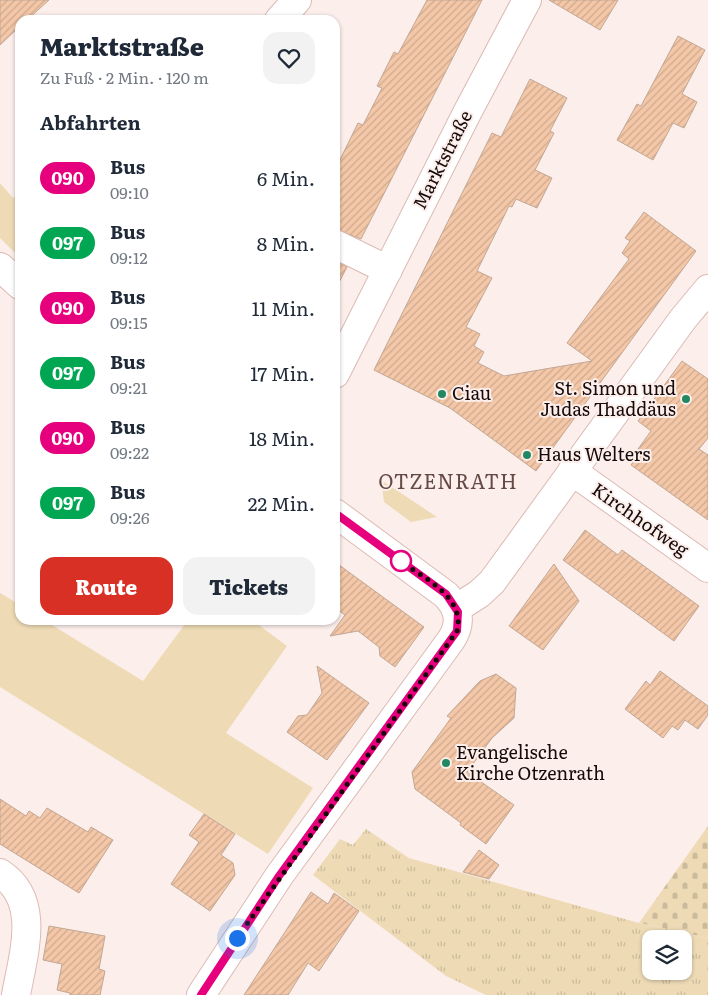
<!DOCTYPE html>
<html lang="de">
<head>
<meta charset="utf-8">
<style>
  body { margin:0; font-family:Literata,serif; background:#f2f2f3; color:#1f2937; height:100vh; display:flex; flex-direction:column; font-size:19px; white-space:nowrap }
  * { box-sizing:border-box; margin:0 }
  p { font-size:16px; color:#747a83 }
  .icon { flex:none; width:28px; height:28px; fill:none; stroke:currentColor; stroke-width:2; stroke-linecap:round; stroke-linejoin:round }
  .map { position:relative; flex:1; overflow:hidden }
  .panel { position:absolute; left:15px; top:15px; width:325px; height:610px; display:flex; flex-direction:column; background:#fff; border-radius:15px; box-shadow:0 1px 4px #0004 }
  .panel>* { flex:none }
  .badge { padding:0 10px; border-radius:16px; font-size:18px; line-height:32px }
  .tools { position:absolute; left:642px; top:930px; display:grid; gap:10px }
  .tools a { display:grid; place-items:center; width:50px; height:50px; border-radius:10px; background:#fff; box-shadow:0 1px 4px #0004; font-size:25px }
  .you { position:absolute; width:25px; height:25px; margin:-12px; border:4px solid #fff; border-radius:50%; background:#1a73e8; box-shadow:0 0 0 8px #1a73e833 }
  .map>.badge { position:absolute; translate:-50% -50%; box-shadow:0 0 0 2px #fff }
  h2 { padding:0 25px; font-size:19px; line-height:45px }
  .round { display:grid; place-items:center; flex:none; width:52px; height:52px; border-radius:15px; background:#f2f2f3 }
  .summary { display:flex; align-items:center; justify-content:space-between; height:85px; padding:0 25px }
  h1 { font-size:24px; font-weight:800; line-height:38px }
  .button { display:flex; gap:10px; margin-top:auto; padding:10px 25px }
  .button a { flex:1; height:58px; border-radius:15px; background:#d93025; color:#fff; font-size:20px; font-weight:800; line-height:58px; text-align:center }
  .button a+a { background:#f2f2f3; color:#1f2937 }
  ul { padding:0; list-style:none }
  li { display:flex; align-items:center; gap:15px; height:65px; padding:0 25px }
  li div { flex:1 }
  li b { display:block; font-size:19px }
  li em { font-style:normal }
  li .badge { min-width:55px; font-weight:700; text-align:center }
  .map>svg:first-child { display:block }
  .grass { fill:#eedbb6 }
  .cemetery { fill:url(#cemetery-stones) }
  .park { fill:url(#park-tufts); fill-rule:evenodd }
  .building { fill:url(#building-hatch); stroke:#c2a795 }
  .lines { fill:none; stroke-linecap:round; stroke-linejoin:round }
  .minor-casing { stroke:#dcbab4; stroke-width:30 }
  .minor { stroke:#fff; stroke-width:28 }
  .line-casing { stroke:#fff; stroke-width:11 }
  .line { stroke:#e6007e; stroke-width:8 }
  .walk { stroke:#150a08; stroke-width:5; stroke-dasharray:0 9 }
  .poi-dot { fill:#228863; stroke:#fceeeb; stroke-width:2 }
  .stop-dot { fill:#fff; stroke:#e6007e; stroke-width:2.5 }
  .labels { text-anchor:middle; stroke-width:4; stroke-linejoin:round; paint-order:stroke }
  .street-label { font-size:18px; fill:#150a08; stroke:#fceeeb }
  .poi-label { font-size:18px; fill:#150a08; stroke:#fceeeb; text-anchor:start }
  .quarter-label { font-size:20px; letter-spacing:1px; fill:#654944; stroke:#fceeeb }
</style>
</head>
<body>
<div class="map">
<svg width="708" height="995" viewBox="0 0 708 995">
  <defs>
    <pattern id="cemetery-stones" width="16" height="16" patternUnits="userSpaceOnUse" patternTransform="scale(1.25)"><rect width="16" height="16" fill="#eedbb6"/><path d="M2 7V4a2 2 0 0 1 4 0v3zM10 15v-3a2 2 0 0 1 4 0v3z" fill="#cbbb9b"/></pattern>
    <pattern id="park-tufts" width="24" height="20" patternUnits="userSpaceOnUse" patternTransform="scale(1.25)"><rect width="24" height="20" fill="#eedbb6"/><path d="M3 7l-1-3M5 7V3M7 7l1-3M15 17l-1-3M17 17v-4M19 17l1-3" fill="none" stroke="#cbbb9b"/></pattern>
    <pattern id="building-hatch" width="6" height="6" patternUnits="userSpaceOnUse" patternTransform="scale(1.25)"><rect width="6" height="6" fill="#f3c7a7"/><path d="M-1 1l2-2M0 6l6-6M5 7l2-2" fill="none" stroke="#cfaa8e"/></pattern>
  </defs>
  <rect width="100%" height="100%" fill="#fceeeb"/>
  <g class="grass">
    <polygon points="0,183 13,198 20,192 20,258 0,238"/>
    <polygon points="381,480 437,517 411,522 384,502"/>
    <polygon points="0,593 20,605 20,620 44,620 143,681 188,620 252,620 287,646 226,733 313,788 268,854 0,687"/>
  </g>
  <polygon class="cemetery" points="708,826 708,938 639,923"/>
  <path class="park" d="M366 829 409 858 639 923 708 938V995H486L446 976 313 875 340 839 353 845ZM651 939H684V971H651Z"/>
  <g class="building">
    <polygon points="0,0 49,0 27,20 20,20 20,26 0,45"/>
    <polygon points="427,0 482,0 361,239 335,229 335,170 358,123 363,125 382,88 377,86 394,52 398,54"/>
    <polygon points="549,0 618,0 600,30"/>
    <polygon points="678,36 705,50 682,94 697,102 684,128 673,123 653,160 617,140 637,104 641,106"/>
    <polygon points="530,79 567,98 550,131 554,133 535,170 552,178 537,208 516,199 512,207 509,206 477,271 492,278 466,327 480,334 474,346 484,352 478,363 504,376 592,361 567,343 629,259 622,253 630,241 625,238 644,212 696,251 536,471 450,408 374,370 492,133 501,137"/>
    <polygon points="335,261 347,267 335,290"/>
    <polygon points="682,361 708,379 708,438 699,449 708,455 708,520 631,465 641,451 638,449 651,431 638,421"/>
    <polygon points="585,530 618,555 622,550 699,606 674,641 563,560"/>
    <polygon points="335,562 424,627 395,667 380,656 379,647 358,631 330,636 345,615 335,608"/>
    <polygon points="554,564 579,601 543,650 509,626"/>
    <polygon points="317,666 369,703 327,760 287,732 298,716 307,715 322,693"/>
    <polygon points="660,671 708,706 708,715 698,729 685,720 678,730 672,726 663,738 625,709 646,681 650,685"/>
    <polygon points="496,674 516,688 514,718 492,738 467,772 514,805 486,844 460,825 461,823 415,789 412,772 451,718 447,716 480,681"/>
    <polygon points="0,799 26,816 29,811 40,818 47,808 88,832 91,827 113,840 79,893 0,844"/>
    <polygon points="204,814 235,834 221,855 233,863 235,875 210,911 171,884 199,842 189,835"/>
    <polygon points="479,850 499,865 489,879 463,872"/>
    <polygon points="311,892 328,904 334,893 359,911 319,971 308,963 288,995 244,995"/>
    <polygon points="49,926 105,936 99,969 105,971 100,995 70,995 70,993 57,990 62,964 43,960"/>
  </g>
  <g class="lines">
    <g class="minor-casing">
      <g id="minor">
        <polyline points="279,20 297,0"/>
        <polyline points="335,244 388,270"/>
        <polyline points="0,267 20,285"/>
        <polyline points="335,374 468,111 527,0"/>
        <polyline points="572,471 708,568"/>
        <polyline points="457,608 479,594 492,582 683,319 708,289"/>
        <path d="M0 873C42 900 23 955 16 995"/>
        <path d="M201 995 279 876 451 640C462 623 459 609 446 595L335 513"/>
      </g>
    </g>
    <use href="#minor" class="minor"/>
  </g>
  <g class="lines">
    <g class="line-casing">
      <polyline id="line" points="201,995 279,876 457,631 458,612 446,594 335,513"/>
    </g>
    <use href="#line" class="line"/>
    <path class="walk" d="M237 938 457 631C466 597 422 577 399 560L401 561"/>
  </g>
  <g class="poi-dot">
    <circle cx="442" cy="394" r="5"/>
    <circle cx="686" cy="399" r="5"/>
    <circle cx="527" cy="455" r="5"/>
    <circle cx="446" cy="763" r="5"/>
  </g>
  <circle class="stop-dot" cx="401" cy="561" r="10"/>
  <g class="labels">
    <g class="street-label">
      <text transform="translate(443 160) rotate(-63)" y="6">Marktstraße</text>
      <text transform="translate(640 520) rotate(35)" y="6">Kirchhofweg</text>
    </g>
    <g class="poi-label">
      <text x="676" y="395" text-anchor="end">St. Simon und<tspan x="676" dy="21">Judas Thaddäus</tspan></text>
      <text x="452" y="400">Ciau</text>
      <text x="537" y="461">Haus Welters</text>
      <text x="456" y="759">Evangelische<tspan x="456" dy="21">Kirche Otzenrath</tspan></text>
    </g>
    <g class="quarter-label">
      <text x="448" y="489">OTZENRATH</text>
    </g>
  </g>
</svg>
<div class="tools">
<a><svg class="icon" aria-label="layers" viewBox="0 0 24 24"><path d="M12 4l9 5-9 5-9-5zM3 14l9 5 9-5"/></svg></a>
</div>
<div class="you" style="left:237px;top:938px"></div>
<section class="panel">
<div class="summary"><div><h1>Marktstraße</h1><p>Zu Fuß · 2 Min. · 120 m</p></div><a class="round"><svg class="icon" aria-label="heart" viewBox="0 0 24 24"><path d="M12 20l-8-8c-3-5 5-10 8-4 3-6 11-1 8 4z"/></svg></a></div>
<h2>Abfahrten</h2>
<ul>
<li><span class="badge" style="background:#e6007e;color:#fff">090</span><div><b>Bus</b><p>09:10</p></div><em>6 Min.</em></li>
<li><span class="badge" style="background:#00a651;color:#fff">097</span><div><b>Bus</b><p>09:12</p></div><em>8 Min.</em></li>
<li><span class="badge" style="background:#e6007e;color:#fff">090</span><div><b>Bus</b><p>09:15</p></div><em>11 Min.</em></li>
<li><span class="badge" style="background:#00a651;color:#fff">097</span><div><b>Bus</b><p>09:21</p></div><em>17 Min.</em></li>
<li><span class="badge" style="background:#e6007e;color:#fff">090</span><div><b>Bus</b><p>09:22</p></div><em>18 Min.</em></li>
<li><span class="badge" style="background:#00a651;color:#fff">097</span><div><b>Bus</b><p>09:26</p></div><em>22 Min.</em></li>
</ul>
<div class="button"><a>Route</a><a>Tickets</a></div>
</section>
</div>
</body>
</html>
